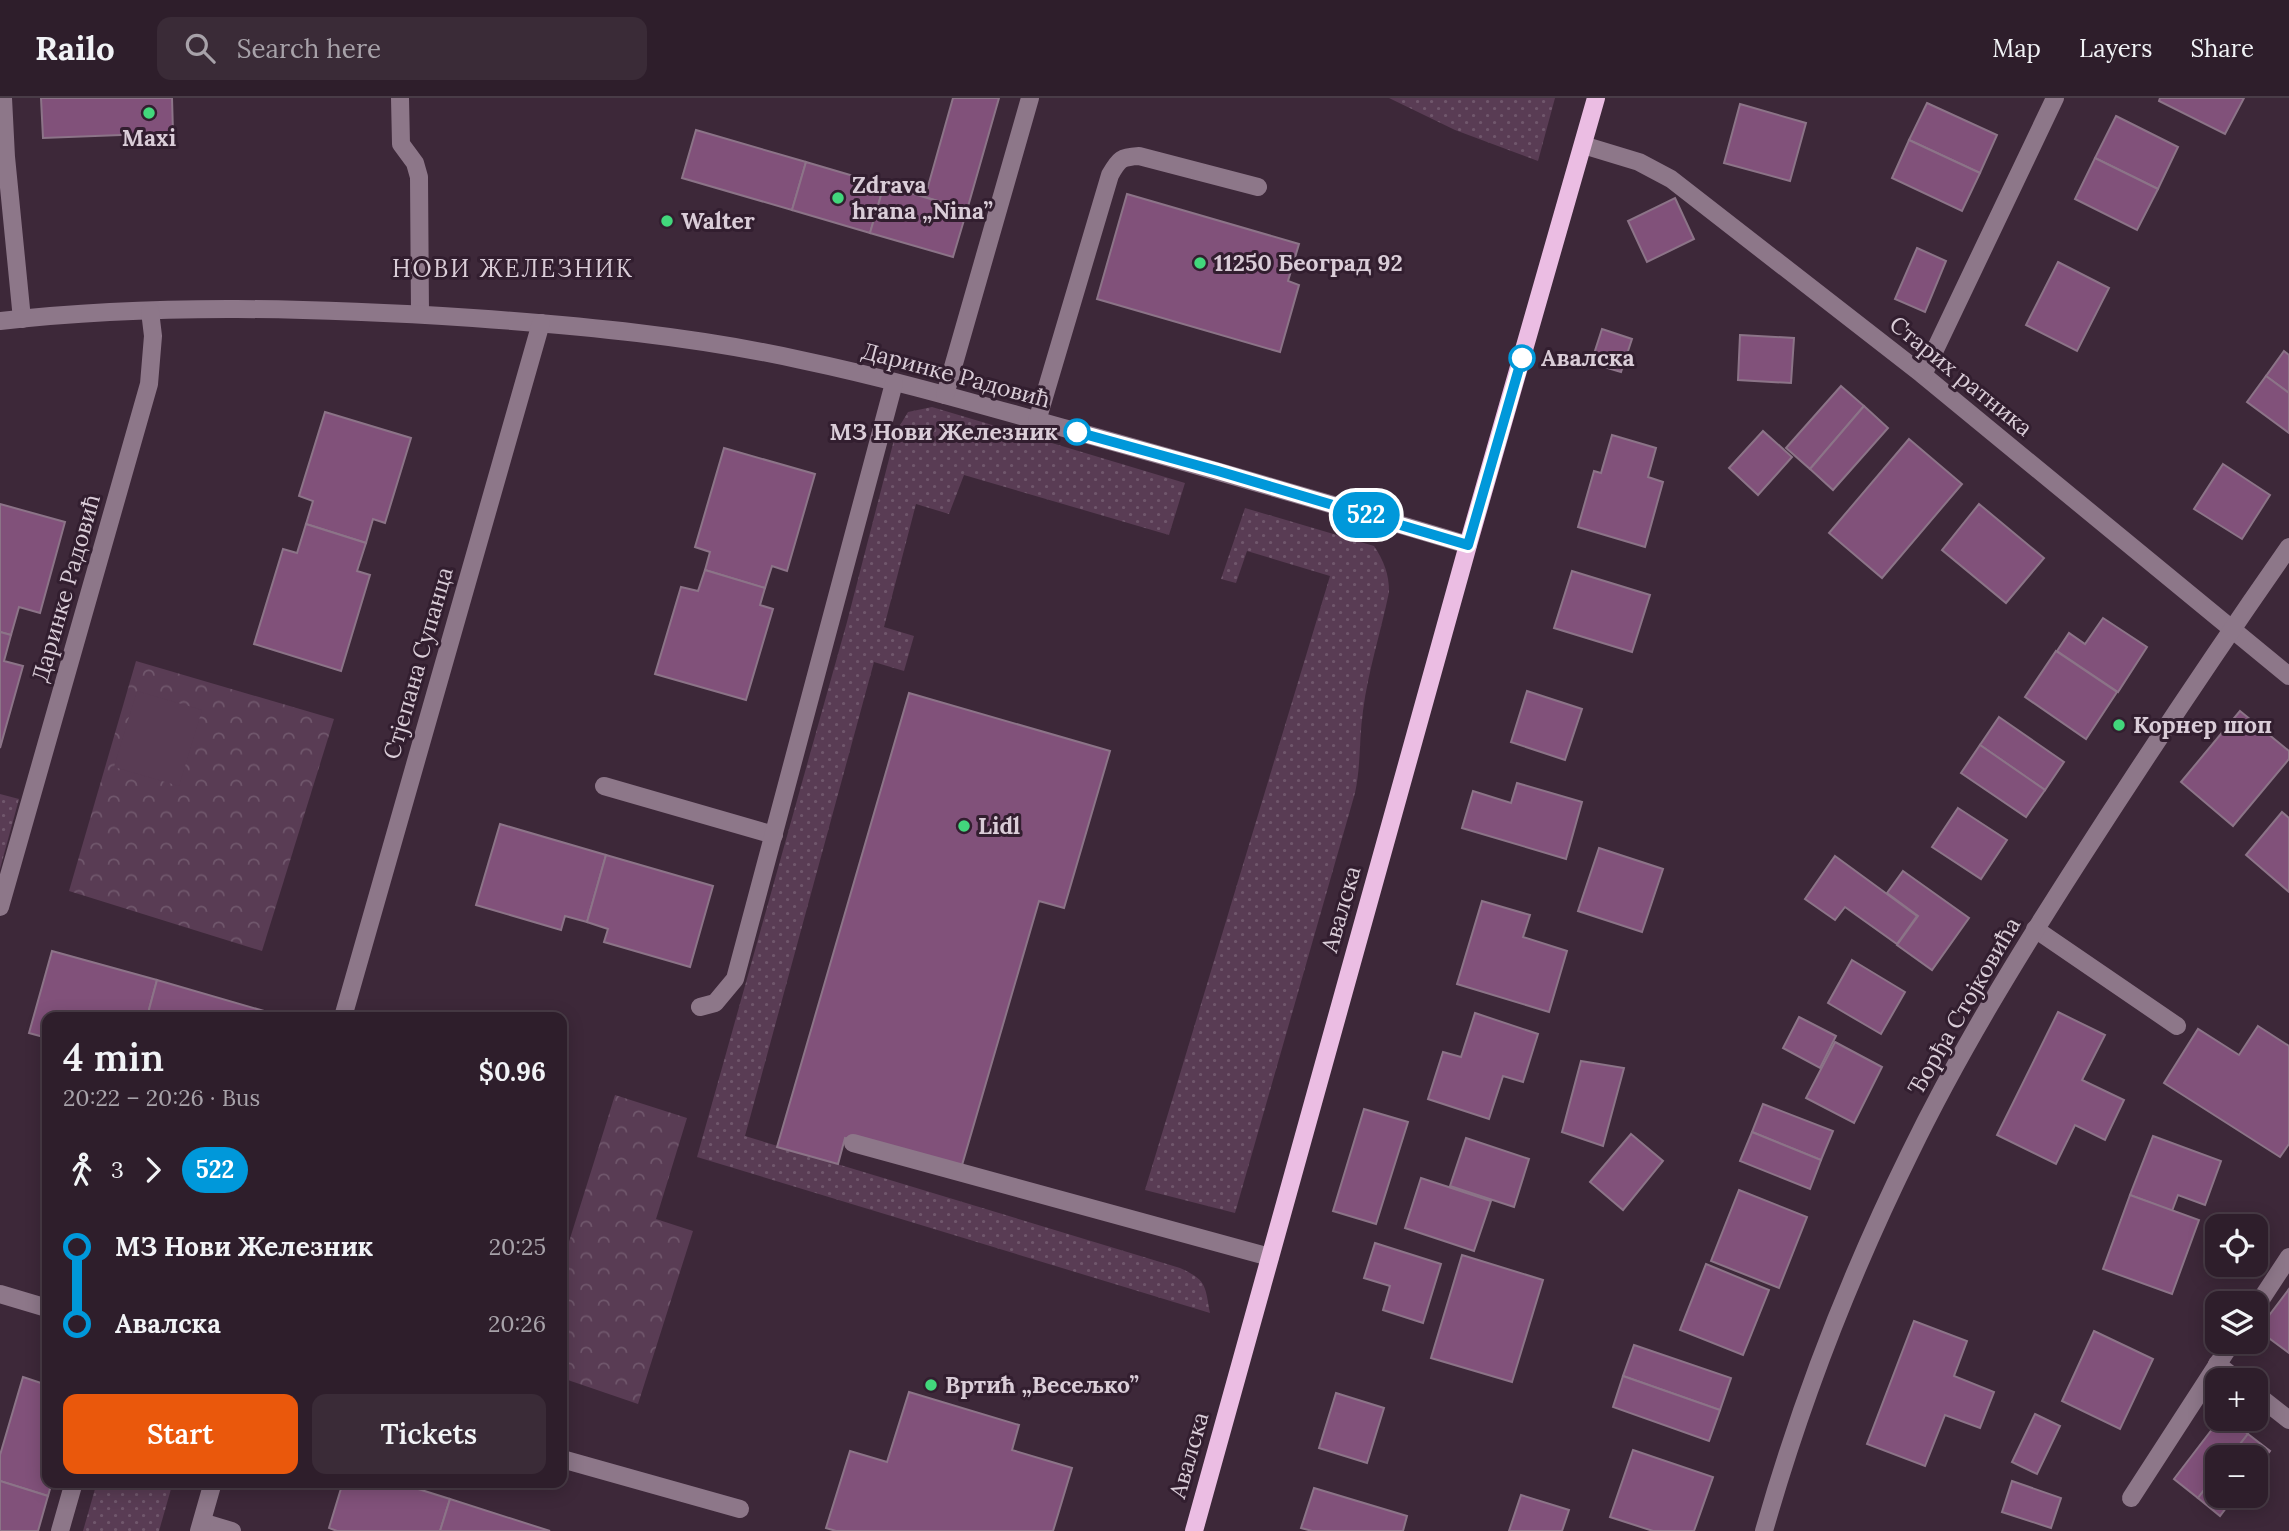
<!DOCTYPE html>
<html lang="en">
<head>
<meta charset="utf-8">
<style>
  body { margin:0; font-family:Lora,serif; background:#3a2b37; color:#f1f3f6; height:100vh; display:flex; flex-direction:column; font-size:26px; white-space:nowrap }
  * { box-sizing:border-box; margin:0 }
  p { font-size:23px; color:#a7a2a9 }
  .icon { flex:none; width:38px; height:38px; fill:none; stroke:currentColor; stroke-width:2; stroke-linecap:round; stroke-linejoin:round }
  .map { position:relative; flex:1; overflow:hidden }
  .sheet { position:absolute; left:42px; top:914px; width:525px; height:476px; display:flex; flex-direction:column; background:#2e1e2b; border-radius:14px; box-shadow:0 4px 18px #0003,0 0 0 2px #493c47 }
  .sheet>* { flex:none }
  .badge { padding:0 14px; border-radius:23px; font-size:24px; line-height:46px }
  .buttons { position:absolute; left:2205px; top:1116px; display:grid; gap:14px }
  .buttons a { display:grid; place-items:center; width:63px; height:63px; border-radius:14px; background:#2e1e2b; box-shadow:0 4px 18px #0003,0 0 0 2px #493c47; font-size:35px }
  .map>.badge { position:absolute; translate:-50% -50%; box-shadow:0 0 0 4px #fff }
  .legs { display:flex; align-items:center; gap:10px; height:77px; padding:0 21px; font-size:23px }
  .legs p { margin-inline-start:auto }
  .head { display:flex; align-items:center; justify-content:space-between; height:119px; padding:0 21px }
  h1 { font-size:38px; font-weight:600; line-height:52px }
  .action { display:flex; gap:14px; margin-top:auto; padding:14px 21px }
  .action a { flex:1; height:80px; border-radius:14px; background:#ea580c; color:#fff; font-size:28px; font-weight:600; line-height:80px; text-align:center }
  .action a+a { background:#3a2b37; color:#f1f3f6 }
  ul { padding:0 21px; list-style:none }
  li { display:flex; align-items:center; gap:24px; height:77px; font-size:26px }
  li i { display:grid; place-items:center; width:10px; height:100%; margin:0 9px; background:currentColor }
  li i::after { content:''; width:18px; height:18px; margin:-9px; border:5px solid; border-radius:50%; background:#2e1e2b }
  li p { margin-inline-start:auto }
  li:first-child i { background:linear-gradient(#0000 50%,currentColor 0) }
  li:last-child i { background:linear-gradient(currentColor 50%,#0000 0) }
  header { display:flex; align-items:center; gap:42px; box-sizing:border-box; height:98px; padding:0 35px; background:#2e1e2b; border-bottom:2px solid #493c47 }
  header strong { font-size:33px }
  nav { display:flex; gap:38px; margin-inline-start:auto; font-size:24px }
  .search { width:490px; height:63px; background:#3a2b37; display:flex; align-items:center; gap:18px; box-sizing:border-box; padding:0 24px; border-radius:14px; color:#a7a2a9; font-size:26px }
  .map>svg:first-child { display:block }
  .grass { fill:url(#grass-dots) }
  .park { fill:url(#park-crowns) }
  .garden { fill:#593c54 }
  .building { fill:#81517a; stroke:#8c7488; stroke-width:2 }
  .lines { fill:none; stroke-linecap:round; stroke-linejoin:round }
  .minor { stroke:#8d7789; stroke-width:18 }
  .major { stroke:#ebbde3; stroke-width:18 }
  .line-1-casing { stroke:#fff; stroke-width:16 }
  .line-1 { stroke:#0098da; stroke-width:10 }
  .poi-dot { fill:#42d77c; stroke:#321e2f; stroke-width:2.5 }
  .stop-1-dot { fill:#fff; stroke:#0098da; stroke-width:3.5 }
  .labels { text-anchor:middle; stroke-width:6; stroke-linejoin:round; paint-order:stroke }
  .poi-label { font-size:23px; font-weight:bold; fill:#dacdd8; stroke:#321e2f; text-anchor:start }
  .stop-label { font-size:23px; font-weight:bold; fill:#dacdd8; stroke:#321e2f; text-anchor:start }
  .street-label { font-size:23px; fill:#dacdd8; stroke:#321e2f }
  .neighbourhood-label { font-size:24px; letter-spacing:2px; fill:#dacdd8; stroke:#321e2f }
</style>
</head>
<body>
<header>
<strong>Railo</strong>
<div class="search"><svg class="icon" aria-label="search" viewBox="0 0 24 24"><circle cx="10" cy="10" r="6"/><path d="M15 15l6 6"/></svg>Search here</div>
<nav><a>Map</a><a>Layers</a><a>Share</a></nav>
</header>
<div class="map">
<svg width="2289" height="1433" viewBox="0 0 2289 1433">
  <defs>
    <pattern id="grass-dots" width="8" height="8" patternUnits="userSpaceOnUse" patternTransform="scale(1.75)"><rect width="8" height="8" fill="#593c54"/><path d="M2 2h.1M6 6h.1" fill="none" stroke="#70576c" stroke-width="1.8" stroke-linecap="round"/></pattern>
    <pattern id="park-crowns" width="20" height="18" patternUnits="userSpaceOnUse" patternTransform="scale(1.75)"><rect width="20" height="18" fill="#593c54"/><path d="M2 6a3 3 0 1 1 6 0M12 15a3 3 0 1 1 6 0" fill="none" stroke="#70576c"/></pattern>
  </defs>
  <rect width="100%" height="100%" fill="#3d2839"/>
  <g class="grass">
    <polygon points="1389,0 1555,0 1538,63 1455,32"/>
    <path d="M932 309 1185 385 1169 437 964 377 949 416 916 406 884 529 914 538 904 573 874 564 745 1038 1180 1170C1207 1182 1205 1188 1210 1215L697 1059 847 524 896 334 908 314Z"/>
    <path d="M1245 410 1374 448C1384 463 1389 476 1389 494 1381 534 1368 573 1363 613 1359 641 1361 667 1355 695L1235 1115 1145 1092 1330 478 1247 453 1236 485 1221 481Z"/>
    <polygon points="0,696 19,701 0,771"/>
    <polygon points="97,1384 173,1384 159,1433 83,1433"/>
  </g>
  <g class="park">
    <polygon points="136,563 334,621 262,853 69,793"/>
    <polygon points="615,997 687,1020 656,1121 693,1133 638,1306 562,1280 562,1166"/>
  </g>
  <polygon class="garden" points="137,593 202,612 179,688 114,669"/>
  <g class="building">
    <polygon points="41,0 172,0 173,35 43,40"/>
    <polygon points="953,0 999,0 967,112 925,99"/>
    <polygon points="2160,0 2244,0 2225,36 2159,3"/>
    <polygon points="1927,5 1997,37 1980,75 1909,42"/>
    <polygon points="1740,6 1806,25 1790,83 1724,65"/>
    <polygon points="2116,18 2178,49 2158,91 2095,60"/>
    <polygon points="696,32 806,64 792,112 682,80"/>
    <polygon points="1909,42 1980,75 1962,113 1892,80"/>
    <polygon points="2095,60 2158,91 2137,132 2075,101"/>
    <polygon points="806,64 884,87 870,135 792,112"/>
    <polygon points="884,87 967,112 953,159 870,135"/>
    <polygon points="1127,96 1299,146 1288,183 1299,187 1280,254 1097,201"/>
    <polygon points="1675,100 1694,141 1647,164 1628,123"/>
    <polygon points="1917,150 1946,163 1925,214 1895,201"/>
    <polygon points="2058,164 2109,190 2077,253 2026,227"/>
    <polygon points="1602,231 1632,241 1621,274 1591,265"/>
    <polygon points="1740,237 1794,240 1791,285 1738,282"/>
    <polygon points="2284,253 2289,257 2289,295 2266,278"/>
    <polygon points="2266,278 2289,295 2289,335 2247,304"/>
    <polygon points="1841,288 1864,308 1810,371 1786,350"/>
    <polygon points="1864,308 1888,330 1833,392 1810,371"/>
    <polygon points="325,314 411,340 385,425 373,421 366,445 306,426 313,403 299,398"/>
    <polygon points="1763,333 1792,359 1758,397 1729,370"/>
    <polygon points="1612,337 1656,350 1648,379 1663,384 1645,449 1578,429 1594,373 1601,375"/>
    <polygon points="1909,341 1962,386 1882,480 1829,435"/>
    <polygon points="724,350 815,376 787,473 772,468 765,490 705,472 710,454 695,449"/>
    <polygon points="2223,366 2270,397 2242,441 2194,411"/>
    <polygon points="0,406 65,424 40,515 19,509 11,537 0,534"/>
    <polygon points="1979,406 2044,460 2006,505 1942,452"/>
    <polygon points="306,426 366,445 357,473 370,477 341,573 254,546 283,451 297,455"/>
    <polygon points="705,472 765,490 760,507 773,511 746,602 655,576 681,489 698,493"/>
    <polygon points="1572,473 1650,497 1632,554 1554,530"/>
    <polygon points="2103,520 2147,549 2118,594 2057,553 2069,535 2085,546"/>
    <polygon points="0,534 11,537 4,563 23,568 0,650"/>
    <polygon points="2056,553 2117,594 2086,641 2025,599"/>
    <polygon points="1527,593 1582,611 1565,662 1511,644"/>
    <polygon points="909,595 1110,653 1064,810 1039,803 960,1074 845,1040 838,1066 777,1049"/>
    <polygon points="2240,613 2289,653 2289,661 2233,728 2181,684"/>
    <polygon points="1999,619 2064,664 2045,692 1980,647"/>
    <polygon points="1980,647 2045,692 2026,719 1961,675"/>
    <polygon points="1517,685 1582,704 1566,761 1462,730 1473,693 1511,705"/>
    <polygon points="1958,710 2007,742 1981,781 1932,749"/>
    <polygon points="2282,714 2289,720 2289,794 2246,757"/>
    <polygon points="500,726 606,757 587,824 565,818 561,832 476,807"/>
    <polygon points="1599,750 1663,771 1642,834 1578,813"/>
    <polygon points="606,757 713,788 690,869 604,844 608,831 587,824"/>
    <polygon points="1835,758 1917,818 1897,846 1845,809 1835,822 1805,801"/>
    <polygon points="1903,773 1969,820 1932,872 1897,847 1918,818 1887,795"/>
    <polygon points="1482,803 1530,817 1523,839 1567,853 1549,914 1457,886"/>
    <polygon points="52,853 157,882 147,919 47,919 47,940 29,935"/>
    <polygon points="1852,862 1905,894 1881,936 1828,905"/>
    <polygon points="157,882 264,913 262,919 147,919"/>
    <polygon points="2058,914 2105,937 2082,982 2124,1002 2105,1042 2075,1027 2056,1066 1997,1037"/>
    <polygon points="1475,915 1538,936 1523,984 1503,978 1489,1021 1428,1001 1443,954 1461,959"/>
    <polygon points="1799,919 1836,938 1820,970 1783,950"/>
    <polygon points="2258,928 2289,948 2289,1046 2280,1059 2164,985 2198,931 2239,957"/>
    <polygon points="1835,944 1882,969 1854,1025 1806,1000"/>
    <polygon points="1581,963 1624,970 1603,1048 1562,1034"/>
    <polygon points="1763,1006 1833,1033 1821,1062 1752,1034"/>
    <polygon points="1364,1011 1408,1024 1376,1126 1333,1113"/>
    <polygon points="1752,1034 1821,1062 1810,1091 1740,1063"/>
    <polygon points="1631,1036 1663,1063 1623,1112 1590,1084"/>
    <polygon points="2153,1038 2221,1063 2205,1107 2178,1097 2172,1113 2130,1097"/>
    <polygon points="1466,1040 1529,1061 1514,1109 1450,1088"/>
    <polygon points="1421,1080 1491,1103 1474,1153 1405,1130"/>
    <polygon points="1739,1092 1807,1119 1779,1190 1711,1163"/>
    <polygon points="2130,1097 2199,1122 2172,1196 2103,1171"/>
    <polygon points="1375,1145 1441,1166 1423,1225 1383,1212 1390,1188 1364,1180"/>
    <polygon points="1462,1157 1543,1182 1512,1284 1431,1260"/>
    <polygon points="1706,1166 1769,1192 1743,1257 1680,1232"/>
    <polygon points="2289,1191 2289,1255 2258,1232"/>
    <polygon points="1914,1223 1967,1243 1954,1278 1994,1294 1980,1330 1945,1317 1925,1368 1867,1346"/>
    <polygon points="2094,1233 2153,1261 2120,1331 2062,1303"/>
    <polygon points="1634,1247 1731,1280 1720,1312 1623,1278"/>
    <polygon points="1623,1278 1720,1312 1709,1343 1613,1309"/>
    <polygon points="23,1279 47,1287 47,1384 52,1384 48,1398 0,1383 0,1357"/>
    <polygon points="909,1294 1019,1327 1012,1352 1072,1370 1053,1433 836,1433 826,1430 850,1353 887,1364"/>
    <polygon points="1336,1295 1384,1310 1367,1365 1319,1350"/>
    <polygon points="2035,1316 2060,1328 2037,1376 2012,1364"/>
    <polygon points="2220,1321 2229,1321 2248,1336 2229,1360 2217,1360 2217,1375 2198,1400 2174,1381"/>
    <polygon points="2248,1336 2270,1353 2256,1371 2256,1360 2229,1360"/>
    <polygon points="1633,1352 1713,1379 1694,1433 1653,1433 1610,1419"/>
    <polygon points="2217,1375 2217,1398 2235,1398 2220,1418 2198,1400"/>
    <polygon points="0,1383 48,1398 38,1433 0,1433"/>
    <polygon points="2012,1383 2061,1400 2051,1430 2002,1414"/>
    <polygon points="343,1384 396,1384 450,1401 440,1433 337,1433 329,1430"/>
    <polygon points="1314,1390 1407,1418 1403,1433 1312,1433 1301,1430"/>
    <polygon points="1521,1397 1569,1412 1562,1433 1509,1433"/>
    <polygon points="450,1401 550,1433 440,1433"/>
  </g>
  <g class="lines">
    <g class="minor">
      <polyline points="3,0 6,59 22,221"/>
      <polyline points="400,0 401,46 415,65 419,79 420,216"/>
      <polyline points="1583,47 1639,64 1671,81 1923,277 2289,578"/>
      <path d="M0 223C157 205 316 210 473 220 583 228 693 238 801 262 892 281 981 307 1071 332 1203 369 1336 407 1468 447"/>
      <polyline points="1923,277 2055,0"/>
      <polyline points="945,297 1030,0"/>
      <path d="M1037 323 1110 77C1119 61 1121 59 1139 58L1258 89"/>
      <polyline points="604,688 774,737"/>
      <polyline points="0,809 149,286 153,238 150,213"/>
      <polyline points="2035,831 2177,928"/>
      <polyline points="700,909 715,905 735,881 894,285"/>
      <polyline points="343,919 541,225"/>
      <polyline points="853,1045 1270,1159"/>
      <polyline points="0,1196 47,1210"/>
      <polyline points="2256,1209 2289,1159"/>
      <polyline points="2217,1266 2239,1283"/>
      <polyline points="2256,1296 2289,1322"/>
      <polyline points="562,1361 740,1411"/>
      <polyline points="2131,1400 2232,1244"/>
      <polyline points="202,1424 232,1433"/>
      <polyline points="60,1433 74,1384"/>
      <polyline points="199,1433 213,1384"/>
      <path d="M1764 1433C1801 1303 1850 1177 1910 1055 1959 954 2018 858 2079 763 2147 657 2217 552 2289 449"/>
    </g>
    <polyline class="major" points="1194,1433 1468,447 1596,0"/>
  </g>
  <g class="lines">
    <g class="line-1-casing">
      <polyline id="line-1" points="1077,334 1218,373 1468,447 1522,260"/>
    </g>
    <use href="#line-1" class="line-1"/>
  </g>
  <g class="poi-dot">
    <circle cx="149" cy="15" r="7"/>
    <circle cx="838" cy="100" r="7"/>
    <circle cx="667" cy="123" r="7"/>
    <circle cx="1200" cy="165" r="7"/>
    <circle cx="2119" cy="627" r="7"/>
    <circle cx="964" cy="728" r="7"/>
    <circle cx="931" cy="1287" r="7"/>
  </g>
  <g class="stop-1-dot">
    <circle cx="1522" cy="260" r="12"/>
    <circle cx="1077" cy="334" r="12"/>
  </g>
  <g class="labels">
    <g class="poi-label">
      <text x="149" y="48" text-anchor="middle">Maxi</text>
      <text x="852" y="95">Zdrava<tspan x="852" dy="26">hrana „Nina”</tspan></text>
      <text x="681" y="131">Walter</text>
      <text x="1214" y="173">11250 Београд 92</text>
      <text x="2133" y="635">Корнер шоп</text>
      <text x="978" y="736">Lidl</text>
      <text x="945" y="1295">Вртић „Весељко”</text>
    </g>
    <g class="stop-label">
      <text x="1541" y="268">Авалска</text>
      <text x="1058" y="342" text-anchor="end">МЗ Нови Железник</text>
    </g>
    <g class="street-label">
      <text transform="translate(956 277) rotate(15)" y="8">Даринке Радовић</text>
      <text transform="translate(1961 278) rotate(39)" y="8">Старих ратника</text>
      <text transform="translate(66 490) rotate(-74)" y="8">Даринке Радовић</text>
      <text transform="translate(418 565) rotate(-74)" y="8">Стјепана Супанца</text>
      <text transform="translate(1341 811) rotate(-74)" y="8">Авалска</text>
      <text transform="translate(1964 908) rotate(-60)" y="8">Ђорђа Стојковића</text>
      <text transform="translate(1189 1357) rotate(-74)" y="8">Авалска</text>
    </g>
    <g class="neighbourhood-label">
      <text x="513" y="179">НОВИ ЖЕЛЕЗНИК</text>
    </g>
  </g>
</svg>
<div class="buttons">
<a><svg class="icon" aria-label="locate" viewBox="0 0 24 24"><circle cx="12" cy="12" r="6"/><path d="M12 2v4M12 18v4M2 12h4M18 12h4"/></svg></a>
<a><svg class="icon" aria-label="layers" viewBox="0 0 24 24"><path d="M12 4l9 5-9 5-9-5zM3 14l9 5 9-5"/></svg></a>
<a>+</a>
<a>−</a>
</div>
<b class="badge" style="left:1366px;top:417px;background:#0098da;color:#fff">522</b>
<section class="sheet">
<div class="head"><div><h1>4 min</h1><p>20:22 – 20:26 · Bus</p></div><b>$0.96</b></div>
<div class="legs"><svg class="icon" aria-label="walk" viewBox="0 0 24 24"><circle cx="13" cy="4" r="2"/><path d="M13 8l-2 6 4 7M11 14l-3 7M7 12l3-4h3l4 4"/></svg>3<svg class="icon" aria-label="forward" viewBox="0 0 24 24"><path d="M9 5l7 7-7 7"/></svg><b class="badge" style="background:#0098da;color:#fff">522</b></div>
<ul>
<li><i style="color:#0098da"></i><b>МЗ Нови Железник</b><p>20:25</p></li>
<li><i style="color:#0098da"></i><b>Авалска</b><p>20:26</p></li>
</ul>
<div class="action"><a>Start</a><a>Tickets</a></div>
</section>
</div>
</body>
</html>
